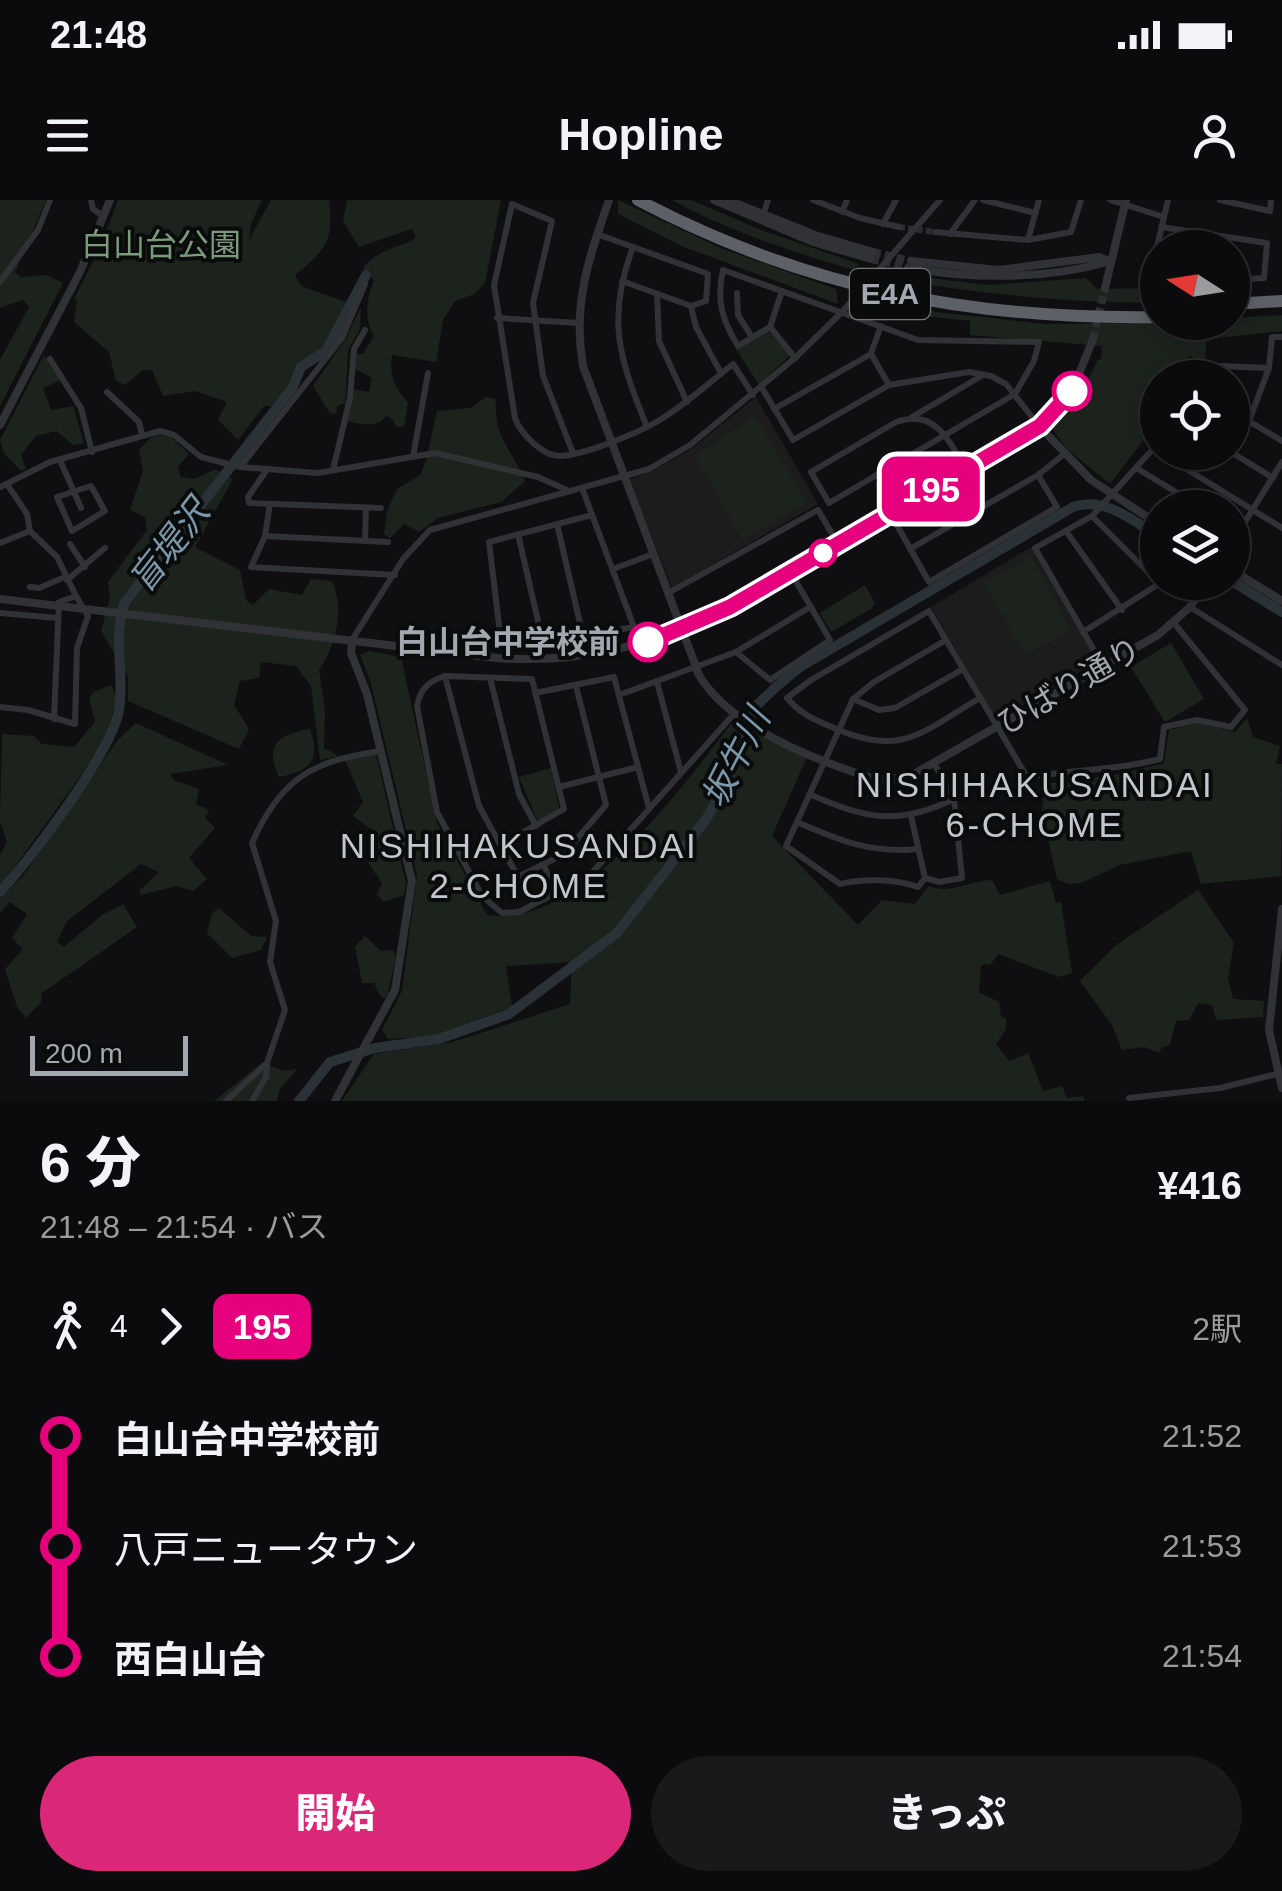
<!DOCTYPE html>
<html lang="ja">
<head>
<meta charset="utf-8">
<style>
  body { margin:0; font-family:Arial,"Noto Sans JP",sans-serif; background:#19191b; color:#f1f3f6; height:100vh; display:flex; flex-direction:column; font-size:38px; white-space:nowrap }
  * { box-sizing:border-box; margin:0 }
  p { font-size:32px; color:#9a9b9d }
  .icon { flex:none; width:55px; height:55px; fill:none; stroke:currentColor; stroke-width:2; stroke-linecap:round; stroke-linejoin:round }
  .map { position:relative; height:901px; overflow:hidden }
  .drawer { display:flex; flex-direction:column; background:#0b0b0d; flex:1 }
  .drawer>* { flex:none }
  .badge { padding:0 20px; border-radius:15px; font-size:35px; line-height:65px }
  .needle { width:65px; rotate:282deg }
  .controls { position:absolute; left:1140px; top:30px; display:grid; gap:20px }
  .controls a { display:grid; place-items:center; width:110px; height:110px; border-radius:50%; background:#0b0b0d; box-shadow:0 5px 15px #0003,0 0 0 2px #2b2b2e; font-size:50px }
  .scale { position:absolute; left:30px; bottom:25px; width:158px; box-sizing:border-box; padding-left:10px; border:5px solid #a2a7b0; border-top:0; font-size:28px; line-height:35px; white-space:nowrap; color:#a2a7b0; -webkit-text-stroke:8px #0a0b0b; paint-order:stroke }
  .map>.badge { position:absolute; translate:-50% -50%; box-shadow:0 0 0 5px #fff }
  .legs { display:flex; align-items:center; gap:15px; height:110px; padding:0 40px; font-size:32px }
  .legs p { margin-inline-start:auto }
  .summary { display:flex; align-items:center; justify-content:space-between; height:170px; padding:0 40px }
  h1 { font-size:55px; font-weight:800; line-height:75px }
  .action { display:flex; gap:20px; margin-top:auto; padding:20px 40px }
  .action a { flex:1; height:115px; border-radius:60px; background:#db2777; color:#fff; font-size:40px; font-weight:800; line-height:115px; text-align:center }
  .action a+a { background:#19191b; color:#f1f3f6 }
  ul { padding:0 40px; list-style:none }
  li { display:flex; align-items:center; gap:35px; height:110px; font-size:38px }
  li i { display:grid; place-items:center; width:15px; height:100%; margin:0 12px; background:currentColor }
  li i::after { content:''; width:25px; height:25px; margin:-12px; border:8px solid; border-radius:50%; background:#0b0b0d }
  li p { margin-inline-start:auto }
  li:first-child i { background:linear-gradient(#0000 50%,currentColor 0) }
  li:last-child i { background:linear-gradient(currentColor 50%,#0000 0) }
  .status { display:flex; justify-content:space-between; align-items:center; height:70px; padding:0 50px; background:#0b0b0d; direction:ltr }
  .status svg { height:28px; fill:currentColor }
  header { display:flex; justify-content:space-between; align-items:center; height:130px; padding:0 40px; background:#0b0b0d; font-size:45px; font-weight:800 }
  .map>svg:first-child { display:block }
  .built { fill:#1c1c1d }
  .green { fill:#1c231d }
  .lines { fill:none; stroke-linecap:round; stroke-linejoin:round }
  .river { stroke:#2a3238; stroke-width:10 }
  .minor-tunnel { stroke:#2c2d31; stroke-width:6; stroke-dasharray:6 3; stroke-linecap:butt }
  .tertiary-tunnel { stroke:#2c2d31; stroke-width:8; stroke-dasharray:8 4; stroke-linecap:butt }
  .minor { stroke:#313235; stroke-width:6 }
  .tertiary { stroke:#313235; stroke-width:8 }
  .motorway { stroke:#5d6066; stroke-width:12 }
  .line-1-casing { stroke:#fff; stroke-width:22 }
  .line-1 { stroke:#e6007e; stroke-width:15 }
  .stop-1-dot { fill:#fff; stroke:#e6007e; stroke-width:5 }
  .labels { text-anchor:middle; stroke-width:8; stroke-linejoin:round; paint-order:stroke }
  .shield { fill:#0a0b0b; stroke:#74787e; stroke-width:2.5 }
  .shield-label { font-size:30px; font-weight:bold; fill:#a2a7b0 }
  .park-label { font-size:32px; fill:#7b9a7a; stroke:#0a0b0b }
  .stop-label { font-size:32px; font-weight:bold; fill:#a2a7b0; stroke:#0a0b0b; text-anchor:end }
  .street-label { font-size:32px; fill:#a2a7b0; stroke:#0a0b0b }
  .water-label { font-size:35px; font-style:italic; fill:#7b97a9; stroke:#0a0b0b }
  .neighbourhood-label { font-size:35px; letter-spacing:2.5px; fill:#c2c6cd; stroke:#0a0b0b }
</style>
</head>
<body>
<div class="status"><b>21:48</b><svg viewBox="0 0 49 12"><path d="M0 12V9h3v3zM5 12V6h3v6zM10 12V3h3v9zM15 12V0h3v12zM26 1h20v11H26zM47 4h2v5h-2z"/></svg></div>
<header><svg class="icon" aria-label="menu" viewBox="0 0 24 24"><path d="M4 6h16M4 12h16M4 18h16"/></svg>Hopline<svg class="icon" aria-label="person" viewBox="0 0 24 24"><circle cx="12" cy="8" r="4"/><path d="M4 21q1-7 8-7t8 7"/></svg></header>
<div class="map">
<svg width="1282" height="901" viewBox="0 0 1282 901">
  <rect width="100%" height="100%" fill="#0f0f11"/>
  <g class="built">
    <polygon points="756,197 818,304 672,388 629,279 648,273 690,250"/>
    <polygon points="1031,347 1097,462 997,521 931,407"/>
  </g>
  <g class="green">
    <polygon points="0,0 46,0 15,72 21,77 46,75 63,83 0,206 0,160 29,107 23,100 0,108"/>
    <path d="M118 0H262L251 24 249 40 271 0H329C334 41 326 50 295 75L301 86 346 102 322 150 302 163 275 206H264L238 240 218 220 227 202 195 191 163 196 152 170H143L125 185 116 181 109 152 74 122 77 99H74L101 46Z"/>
    <path d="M347 0H501L485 83 474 94 455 101 443 120 436 162 392 155C389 177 394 186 408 203L404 227H396L393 220 386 216C376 229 361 224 347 221L353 189 369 192 372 178 355 169 356 154H363L374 136C363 118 367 98 374 80L363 68C378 49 396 49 416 38L412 29 359 47 343 21Z"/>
    <polygon points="618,0 723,49 836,89 838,104 684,47 618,14"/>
    <path d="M672 0H691L761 30 859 64 854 70C791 52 729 31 672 0Z"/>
    <path d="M890 73 988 85 1086 78 1097 89 1157 88V103C1063 102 979 94 886 78Z"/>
    <polygon points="875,99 937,112 1045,124 1232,122 1233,118 1282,115 1282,131 1207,139 1205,160 1188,156 1181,177 1158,178 1157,222 1110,284 1066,248 1051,227 1077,203 1098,159 1101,160 1102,146 970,135 970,121 871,110"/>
    <polygon points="361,107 360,129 348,150 345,203 337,206 336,214 330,213 313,186 345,140"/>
    <polygon points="768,131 790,155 759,185 736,149"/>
    <polygon points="44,155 61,180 43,188 51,210 73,206 84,243 73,245 57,231 36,236 21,255 26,269 21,271 4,253 0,240"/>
    <path d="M486 197 496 199C493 238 511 247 525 281L501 302 438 318 419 332 404 324 390 338 384 334 387 311 397 289 420 275 426 261 437 211 471 208Z"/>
    <polygon points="755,216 807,303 742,339 695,256"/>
    <path d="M159 235 171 237 189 254 178 267 181 277 194 279 215 269 233 279 195 347 240 370 246 400 253 405 269 389 302 395 311 379 332 381C345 410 336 444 319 470L325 510 324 548 339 556 320 560 311 486 296 466 261 462 259 478 240 481 234 505 249 529 239 549 128 501V477L101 431 110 398 108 382 147 330 145 317 130 310 143 271 139 250 150 238Z"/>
    <polygon points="1031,356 1071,430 1025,455 984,383"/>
    <polygon points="865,385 875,403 871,409 831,432 820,413"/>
    <polygon points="1171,443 1204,499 1165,522 1131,467"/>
    <path d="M369 451 401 457 437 623 487 715C581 729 681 588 732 523L807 557 772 636 858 725 882 700 915 704 929 686C951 695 970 680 992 680L1000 695 1050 681 1056 703 1061 702 1072 773 1059 777 998 754 991 764 981 765 979 792 999 802 1001 816 1006 819V829L996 844 1009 861 1028 853 1043 891 1062 886 1067 898 1083 896 1085 901H342L374 854 453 842 570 804 572 762 506 766 512 807 434 836 388 839 382 830 402 791 417 675 370 480 360 455Z"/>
    <polygon points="111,485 117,497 106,537 94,557 0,687 0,655 7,642 0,621 2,534 34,536 42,544 74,547 95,522 89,498 94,492"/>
    <polygon points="1247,518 1253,537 1280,546 1276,564 1282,564 1281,676 1201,684 1191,651 1120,665 1081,683 1068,684 1057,679 1042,613 1044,584 1120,574 1164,563 1169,530 1198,523 1235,532"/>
    <polygon points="136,523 228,565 170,574 174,580 199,589 196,604 209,610 205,618 215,628 189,658 207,679 193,691 176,686 141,695 139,691 159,672 141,664 67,721 57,742 64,747 102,715 123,704 137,727 42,793 41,802 26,818 17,807 5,769 23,749 12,738 27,714 10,702 0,713 0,698 23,676 117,541"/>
    <path d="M310 529C322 563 308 571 279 577 264 545 278 534 310 529Z"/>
    <polygon points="376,554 406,684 404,695 384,702 377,694 382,683 366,659 378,634 353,616 363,602 345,560"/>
    <polygon points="551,568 559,608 538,622 519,577"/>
    <polygon points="1198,690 1234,743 1228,778 1233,799 1264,801 1263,817 1216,820 1212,805 1198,803 1189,820 1176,821 1170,845 1162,847 1159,853 1145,847 1122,850 1112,825 1080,781 1116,745"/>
    <polygon points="219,708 251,736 267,737 261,750 232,758 207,733 212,713"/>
    <polygon points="365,736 381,751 393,750 396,756 387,798 381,797 374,783 362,783 355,747"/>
    <polygon points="263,862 284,871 297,869 280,889 277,901 214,901"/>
  </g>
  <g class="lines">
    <g class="river">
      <polyline points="1232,381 1282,412"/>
      <path d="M0 692C31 658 112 552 119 510 125 473 112 438 125 402L293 187 301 167 326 151 366 75"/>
      <path d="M299 901 330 862 375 848 439 839 509 814 617 733 707 618 734 567 756 506 777 486 800 467 1073 307C1104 296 1132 320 1158 336"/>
    </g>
    <polyline class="minor-tunnel" points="899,27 935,32"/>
    <g class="tertiary-tunnel">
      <polyline points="873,52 911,61"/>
      <polyline points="871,59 908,68"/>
      <polyline points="1093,139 1105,88"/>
    </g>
    <g class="minor">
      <polyline points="91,0 93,9 103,16"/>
      <polyline points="813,0 860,18 899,27"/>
      <polyline points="983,0 1035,13"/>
      <polyline points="1110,0 1164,17"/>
      <polyline points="1220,0 1270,11 1271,0"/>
      <polyline points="842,12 847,0"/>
      <polyline points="763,15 768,0"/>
      <polyline points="883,24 896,0"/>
      <polyline points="1161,27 1267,43 1264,78 1232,80"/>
      <polyline points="935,32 1028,40 1071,32 1081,0"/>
      <polyline points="597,34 708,74 706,101 691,106 622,81"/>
      <polyline points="950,34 975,0"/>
      <polyline points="1028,40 1039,0"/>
      <path d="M633 47C606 119 619 158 647 227"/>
      <polyline points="0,82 38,30 50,0"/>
      <polyline points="1158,85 1148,85 1168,0"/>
      <polyline points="737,93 738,115 752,137"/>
      <polyline points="657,94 659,141 687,202"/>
      <polyline points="691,106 696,127 721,173"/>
      <polyline points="497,118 578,123"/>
      <polyline points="770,127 782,91"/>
      <polyline points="871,153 881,126"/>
      <path d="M795 158 770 127 738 146C722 120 716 100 723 70L918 140 1039 142 1034 161 1015 194 829 303 811 272 896 222C935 208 949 240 965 269"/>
      <polyline points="50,159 81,208 92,252"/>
      <polyline points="1190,178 1194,165 1269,168"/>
      <polyline points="762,188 793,240 889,185 969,172 991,176 1006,184 1039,226"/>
      <polyline points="107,192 139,222 142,235"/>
      <polyline points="774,209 871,154 889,185"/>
      <polyline points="1232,211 1282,241"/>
      <polyline points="912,217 983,175"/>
      <polyline points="1249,221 1269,168 1272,137 1282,137"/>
      <polyline points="1159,252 1282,328"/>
      <polyline points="1231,252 1273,278"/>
      <path d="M573 253 543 176 533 103 552 21 512 4 494 85 515 218C520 233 543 257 561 256 584 255 638 233 658 221 685 205 709 183 733 164L753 195"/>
      <polyline points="413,257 428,173"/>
      <polyline points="60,260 81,308"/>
      <polyline points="241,266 342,138 365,84"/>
      <polyline points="1138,269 1202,308"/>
      <polyline points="333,270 350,198 354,149 365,130"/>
      <polyline points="266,271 248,297 249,303 381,308"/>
      <polyline points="7,284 27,314 30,331 57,357 76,396 59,402 54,519"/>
      <polygon points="91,286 105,311 72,331 57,297"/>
      <polyline points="0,287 50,262 160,231 174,235 201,257 240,267 318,273 435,253 538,277 569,291"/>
      <polyline points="582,288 634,427 583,436 500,433 489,342 592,315"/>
      <polyline points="270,304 265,336 251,367 395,375"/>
      <polyline points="890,313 929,382 1057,307 1038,275"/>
      <polyline points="1092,316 1158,382"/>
      <polyline points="557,324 583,436"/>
      <polyline points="1066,331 1122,410"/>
      <polyline points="518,334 541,434"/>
      <polyline points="265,336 388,342"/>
      <polyline points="365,340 366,308"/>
      <polyline points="0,343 30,331"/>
      <polyline points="1232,343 1282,262"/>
      <polyline points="70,344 85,367"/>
      <polyline points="910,349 1038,275 1064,254"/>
      <polyline points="613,369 653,354"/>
      <polyline points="67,380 105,348"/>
      <polyline points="30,387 39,388 65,377"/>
      <polyline points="668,393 818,310 838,344"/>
      <polyline points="1190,407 1282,465"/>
      <polyline points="0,413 57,418"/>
      <polyline points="1083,432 1162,382"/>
      <polyline points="352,440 403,359 430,330 649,269 690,245 795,158 842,112 940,0"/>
      <polyline points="736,452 770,480 830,440 790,371"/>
      <polyline points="1103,466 1035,348 1092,316 1153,249 1158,251"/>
      <polyline points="445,476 479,606 518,677 564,654 606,605 576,486"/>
      <polyline points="490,478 519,594 536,626"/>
      <polyline points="657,482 681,572"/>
      <polyline points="535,493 614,477 649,608"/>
      <polyline points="619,495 736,452 810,407"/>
      <path d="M980 498C921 532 903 558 834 528 815 520 800 514 787 498L811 480 929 411 1027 577C1072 570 1117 570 1160 559L1164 527 1197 520 1231 527 1245 510 1174 423"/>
      <polyline points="853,499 879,510 895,508 963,469"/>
      <polyline points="0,507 28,510 75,524 77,448 88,416 76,396"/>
      <polyline points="559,587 638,567"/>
      <path d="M809 594C865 618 896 627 954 599"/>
      <polyline points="911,616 925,678 939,682 962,678 954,599 935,565"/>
      <path d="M797 622C838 640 872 654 918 649"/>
      <path d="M501 645 564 609 532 479 445 476C429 481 420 489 417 506L437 612 482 696 502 713 519 712 590 675 733 515"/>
      <polyline points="543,664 557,693"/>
      <path d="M925 678 918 687C896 679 863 678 840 684L786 646 853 499 874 482 946 440"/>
      <polyline points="1129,898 1220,888 1281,873"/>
      <path d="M226 901 267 863 285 810 270 762 276 721 252 643C281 578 312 561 381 551"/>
      <polyline points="252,901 266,877 267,864"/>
    </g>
    <g class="tertiary">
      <path d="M609 0C589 57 572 105 583 166L699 475C729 526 814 560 869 577L891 579 912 575 1158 435 1190 407 1208 382"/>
      <polyline points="714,0 813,42 871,59"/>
      <polyline points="728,0 815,35 873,52"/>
      <polyline points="911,61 998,70 1099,57 1109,61"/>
      <path d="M908 68C973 79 1046 80 1111 61"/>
      <polyline points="1105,88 1126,0"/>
      <polyline points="0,225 80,72 110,0"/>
      <polyline points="1039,226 1091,280 1158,324"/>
      <polyline points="1232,370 1282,401"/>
      <path d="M0 399 497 458C581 464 656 445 730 407L1039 226 1072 191 1093 139"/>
      <polyline points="1282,709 1269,830 1282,888"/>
      <polyline points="335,901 395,790 412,681 367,494 351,453 352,440"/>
    </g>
    <g class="motorway">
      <path d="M638 0C805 88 970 120 1158 117"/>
      <polyline points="1232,104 1282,101"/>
    </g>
  </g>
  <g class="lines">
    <g class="line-1-casing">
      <polyline id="line-1" points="648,442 730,407 1040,226 1072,191"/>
    </g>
    <use href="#line-1" class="line-1"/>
  </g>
  <g class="stop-1-dot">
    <circle cx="1072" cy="191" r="18"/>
    <circle cx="823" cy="353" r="12"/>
    <circle cx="648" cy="442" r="18"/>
  </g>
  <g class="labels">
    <rect class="shield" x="850" y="69" width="80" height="50" rx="8"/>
    <g class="shield-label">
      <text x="890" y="104">E4A</text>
    </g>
    <g class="park-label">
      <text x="161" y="56">白山台公園</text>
    </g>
    <g class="stop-label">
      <text x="620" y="453">白山台中学校前</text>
    </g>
    <g class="street-label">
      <text transform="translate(1069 486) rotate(-30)" y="11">ひばり通り</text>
    </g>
    <g class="water-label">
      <text transform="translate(169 346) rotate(-52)" y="12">盲堤沢</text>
      <text transform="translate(736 558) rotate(-63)" y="12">坂牛川</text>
    </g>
    <g class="neighbourhood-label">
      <text x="1035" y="597">NISHIHAKUSANDAI<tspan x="1035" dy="40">6-CHOME</tspan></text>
      <text x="519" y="658">NISHIHAKUSANDAI<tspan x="519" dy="40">2-CHOME</tspan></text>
    </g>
  </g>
</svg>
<div class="controls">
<a><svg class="needle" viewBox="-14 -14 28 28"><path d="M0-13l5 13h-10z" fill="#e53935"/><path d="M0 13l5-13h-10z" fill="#9a9b9d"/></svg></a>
<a><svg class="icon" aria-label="locate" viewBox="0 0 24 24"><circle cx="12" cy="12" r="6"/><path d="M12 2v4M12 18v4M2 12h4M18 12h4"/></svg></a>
<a><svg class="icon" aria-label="layers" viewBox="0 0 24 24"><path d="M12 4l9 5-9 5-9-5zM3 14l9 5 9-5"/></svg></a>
</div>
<div class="scale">200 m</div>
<b class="badge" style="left:931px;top:289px;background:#e6007e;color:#fff">195</b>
</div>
<section class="drawer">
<div class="summary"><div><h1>6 分</h1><p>21:48 – 21:54 · バス</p></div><b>¥416</b></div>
<div class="legs"><svg class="icon" aria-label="walk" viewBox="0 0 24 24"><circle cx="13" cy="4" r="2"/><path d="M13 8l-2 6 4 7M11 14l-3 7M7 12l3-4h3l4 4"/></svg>4<svg class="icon" aria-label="forward" viewBox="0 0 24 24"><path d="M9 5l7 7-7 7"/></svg><b class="badge" style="background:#e6007e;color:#fff">195</b><p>2駅</p></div>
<ul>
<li><i style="color:#e6007e"></i><b>白山台中学校前</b><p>21:52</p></li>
<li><i style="color:#e6007e"></i><span>八戸ニュータウン</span><p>21:53</p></li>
<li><i style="color:#e6007e"></i><b>西白山台</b><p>21:54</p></li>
</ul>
<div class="action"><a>開始</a><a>きっぷ</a></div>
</section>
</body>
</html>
